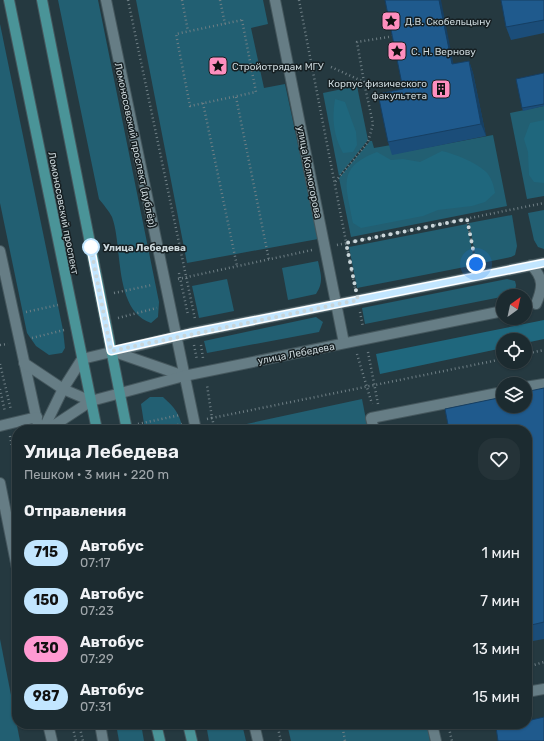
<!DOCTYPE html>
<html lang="ru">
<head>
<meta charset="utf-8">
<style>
  body { margin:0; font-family:Rubik,sans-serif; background:#253338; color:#f1f3f6; height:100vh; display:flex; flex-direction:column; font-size:15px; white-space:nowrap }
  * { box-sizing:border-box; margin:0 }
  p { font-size:13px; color:#a0a7ab }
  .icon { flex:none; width:22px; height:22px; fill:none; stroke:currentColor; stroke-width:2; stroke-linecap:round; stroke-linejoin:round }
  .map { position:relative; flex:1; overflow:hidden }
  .sheet { position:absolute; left:12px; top:425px; width:520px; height:304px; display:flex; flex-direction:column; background:#1c2b30; border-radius:16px; box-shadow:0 1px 3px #0004,0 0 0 1px #3a474c }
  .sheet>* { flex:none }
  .badge { padding:0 8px; border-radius:13px; font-size:14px; line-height:26px }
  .needle { width:26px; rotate:33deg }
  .tools { position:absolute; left:496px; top:289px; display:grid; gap:8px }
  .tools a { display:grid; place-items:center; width:36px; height:36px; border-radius:50%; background:#1c2b30; box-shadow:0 1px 3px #0004,0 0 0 1px #3a474c; font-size:20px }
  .you { position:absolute; width:20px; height:20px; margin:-10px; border:3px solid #fff; border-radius:50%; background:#1a73e8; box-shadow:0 0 0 6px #1a73e833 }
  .map>.badge { position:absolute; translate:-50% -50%; box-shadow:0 0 0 2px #fff }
  h2 { padding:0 12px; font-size:15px; line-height:36px }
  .round { display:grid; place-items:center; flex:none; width:42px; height:42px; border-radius:16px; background:#253338 }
  .summary { display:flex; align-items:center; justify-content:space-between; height:68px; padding:0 12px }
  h1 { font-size:19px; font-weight:600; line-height:30px }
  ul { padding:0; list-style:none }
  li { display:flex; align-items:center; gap:12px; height:48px; padding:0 12px }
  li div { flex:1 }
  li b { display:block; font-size:15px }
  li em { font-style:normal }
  li .badge { min-width:44px; font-weight:700; text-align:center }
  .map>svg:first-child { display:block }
  .green { fill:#225f72 }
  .forest { fill:#1f677d }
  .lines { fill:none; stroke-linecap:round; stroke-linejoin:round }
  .minor-casing { stroke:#45575d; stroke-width:12 }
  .major-casing { stroke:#45575d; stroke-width:12 }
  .path { stroke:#6f7f85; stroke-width:2.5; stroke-dasharray:1 3; stroke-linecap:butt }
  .minor { stroke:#667d85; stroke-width:10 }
  .major { stroke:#4a9498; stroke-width:10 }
  .wall { fill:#1b4d79 }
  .shaded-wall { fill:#163f63 }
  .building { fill:#1f5a8d; stroke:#163f63 }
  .line-casing { stroke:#fff; stroke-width:9 }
  .line { stroke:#c2e6ff; stroke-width:6 }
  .walk { stroke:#cad6da; stroke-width:4; stroke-dasharray:0 7.2 }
  .stop-dot { fill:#fff; stroke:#c2e6ff; stroke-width:2 }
  .labels { text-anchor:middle; stroke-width:3; stroke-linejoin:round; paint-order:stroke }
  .poi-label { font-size:10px; fill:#cad6da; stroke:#161f22; text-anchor:start }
  .street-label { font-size:10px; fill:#cad6da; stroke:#161f22 }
  .stop-label { font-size:10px; font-weight:bold; fill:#cad6da; stroke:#161f22; text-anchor:start }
</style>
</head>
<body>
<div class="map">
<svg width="544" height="741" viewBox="0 0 544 741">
  <rect width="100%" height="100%" fill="#253940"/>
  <g class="green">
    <path d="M58 0H98L159 302 158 317 151 323C113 310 123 246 112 217 109 211 103 204 99 199Z"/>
    <polygon points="136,0 263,0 268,24 251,28 264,88 285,84 318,239 187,263"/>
    <polygon points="0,24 63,330 65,348 62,353 49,355 36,346 27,333 0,203"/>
    <polygon points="357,86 368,140 339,176 323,93"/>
    <polygon points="544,106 544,196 527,199 510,113"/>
    <polygon points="493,135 507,206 351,237 339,178 370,141 372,141 374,148 391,145 393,154"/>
    <polygon points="544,210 544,249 538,247 534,240 528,213"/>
    <polygon points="512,215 517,246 515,255 511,257 477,264 469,223"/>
    <polygon points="467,224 475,265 357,288 349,247"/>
    <path d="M318 261C321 275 324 282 316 294L288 300 282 268Z"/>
    <polygon points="227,279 234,311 199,318 192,286"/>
    <polygon points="507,279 515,281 516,285 515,292 511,295 365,324 362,308"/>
    <polygon points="316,317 323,322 319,332 207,353 204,341"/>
    <path d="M150 397H163C176 409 179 413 183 430H145L141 404Z"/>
    <polygon points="362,399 368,430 224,430 223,429"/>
    <polygon points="0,639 20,741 0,741"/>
    <polygon points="116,724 141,724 144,741 119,741"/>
    <polygon points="206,724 242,724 246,741 209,741"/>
    <polygon points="287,724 427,724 430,741 291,741"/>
  </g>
  <g class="forest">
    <path d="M335 99 345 102 356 132 357 145 353 152 343 153C333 135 332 119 335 99Z"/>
    <polygon points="544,120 544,183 534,182 529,175 528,152 524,139 530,123"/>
    <path d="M442 151C455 154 475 162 485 171 491 176 494 186 495 193L485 202 472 206 438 210 423 216 361 228 353 223C347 187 335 168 377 152L391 160 403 159 420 162Z"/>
    <polygon points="544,320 544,339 525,343 525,340 503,340 503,348 380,374 376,354"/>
  </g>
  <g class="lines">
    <g class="minor-casing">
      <g id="minor">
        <polyline points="106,0 196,430"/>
        <polyline points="275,0 344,343"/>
        <polyline points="0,251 39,430"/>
        <path d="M531 265C544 278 543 288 536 304"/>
        <polyline points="112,351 184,376"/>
        <polyline points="24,363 63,389 91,401"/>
        <polyline points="525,387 544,384"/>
        <polyline points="0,426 37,417"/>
        <polyline points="43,430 63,389 82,359 191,333 544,263"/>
        <polyline points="47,430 91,401 184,376 503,311"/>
        <polyline points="374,430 371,418 503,392"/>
        <polyline points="0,483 17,568"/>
        <polyline points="527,692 544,689"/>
        <polyline points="48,724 52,741"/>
        <polyline points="100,724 103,741"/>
        <polyline points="254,724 258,741"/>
        <polyline points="432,724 436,741"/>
      </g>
    </g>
    <g class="major-casing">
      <g id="major">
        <polyline points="9,0 97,430"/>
        <polyline points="42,0 127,430"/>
        <polyline points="156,724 160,741"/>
        <polyline points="188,724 192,741"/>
      </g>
    </g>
    <g class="path">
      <polyline points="128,0 195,319"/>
      <polyline points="182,0 188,31"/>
      <polyline points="220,0 225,24"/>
      <polyline points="299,0 355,288"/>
      <polygon points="242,20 256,92 190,106 176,34"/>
      <polyline points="331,67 364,82 373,124 368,142 335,182"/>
      <polyline points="364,82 357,42 395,36"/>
      <polyline points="236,97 269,260"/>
      <polyline points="203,103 237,266"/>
      <polyline points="467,219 476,264"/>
      <polyline points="337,245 544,203"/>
      <polyline points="179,273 188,315"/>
      <polyline points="178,279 312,250"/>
      <polyline points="114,293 152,285"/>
      <polyline points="26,312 58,305"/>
      <polyline points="360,312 363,327"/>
      <polyline points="118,318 157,308"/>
      <polyline points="32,338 64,330"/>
      <polyline points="0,345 8,344"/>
      <polyline points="194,345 197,360"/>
      <polyline points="201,345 203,358"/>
      <polyline points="368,352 378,404"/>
      <polyline points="357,354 372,404"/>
      <polyline points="525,354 544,350"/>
      <polyline points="0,364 11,410"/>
      <polyline points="0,389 5,412"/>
      <polyline points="207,419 212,418 207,385"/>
      <polyline points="138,424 180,415"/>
      <polyline points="154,430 182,424"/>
      <polyline points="215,430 212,418 503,359"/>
      <polyline points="16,435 17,444"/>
      <polyline points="10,436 17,475"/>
      <polyline points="527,667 544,662"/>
      <polyline points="72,724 76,741"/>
      <polyline points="79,724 83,741"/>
      <polyline points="277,724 281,741"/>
      <polyline points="342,724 345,741"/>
      <polyline points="448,724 452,741"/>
    </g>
    <use href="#minor" class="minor"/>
    <use href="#major" class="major"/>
  </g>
  <g class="wall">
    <polygon points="544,0 544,33 511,40 506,27"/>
    <polygon points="469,61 473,73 486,136 392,155 388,142 403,89 454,64"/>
    <polygon points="544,73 544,106 523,111 522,108"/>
    <polygon points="544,388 544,639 527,642 527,430"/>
  </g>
  <g class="shaded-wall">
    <polygon points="439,0 441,0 456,77 452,64"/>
    <polygon points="469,61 473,73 486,136 481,124"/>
  </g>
  <g class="building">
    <polygon points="385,0 439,0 452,64 469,61 481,124 388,142 378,94 403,89"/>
    <polygon points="501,0 544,0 544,20 506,27"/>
    <polygon points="544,73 544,104 522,108 516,79"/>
    <polygon points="544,388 544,622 527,626 527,430 449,430 445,409 503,397 503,406 525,406 525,392"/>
    <polygon points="544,717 544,741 498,741 496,727 511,724 527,724 527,721"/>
  </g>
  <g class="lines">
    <g class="line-casing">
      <polyline id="line" points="90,244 111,351 191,333 544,263"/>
    </g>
    <use href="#line" class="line"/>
    <polyline class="walk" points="91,247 90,244 111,351 358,300 346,243 467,219 476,264"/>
  </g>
  <defs>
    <g id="sight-square" transform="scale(1)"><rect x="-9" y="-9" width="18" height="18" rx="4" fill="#fe8ebe" stroke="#161f22"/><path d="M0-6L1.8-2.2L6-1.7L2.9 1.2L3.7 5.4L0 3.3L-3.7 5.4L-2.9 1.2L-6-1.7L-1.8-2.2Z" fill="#111"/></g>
    <g id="building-square" transform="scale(1)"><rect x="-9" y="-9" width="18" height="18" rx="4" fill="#fe8ebe" stroke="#161f22"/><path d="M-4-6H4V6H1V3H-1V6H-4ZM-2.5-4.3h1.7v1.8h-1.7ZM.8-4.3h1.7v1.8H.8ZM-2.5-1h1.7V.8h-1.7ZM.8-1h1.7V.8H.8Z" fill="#111"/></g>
  </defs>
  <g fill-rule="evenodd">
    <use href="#sight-square" x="391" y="21"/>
    <use href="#sight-square" x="397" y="51"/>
    <use href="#sight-square" x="218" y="66"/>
    <use href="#building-square" x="441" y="89"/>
  </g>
  <circle class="stop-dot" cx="91" cy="247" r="8"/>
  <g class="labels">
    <g class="poi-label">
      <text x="405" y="25">Д.В. Скобельцыну</text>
      <text x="411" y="55">С. Н. Вернову</text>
      <text x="232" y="70">Стройотрядам МГУ</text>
      <text x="427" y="87" text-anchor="end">Корпус физического<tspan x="427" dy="12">факультета</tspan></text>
    </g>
    <g class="street-label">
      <text transform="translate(136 145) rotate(78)" y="4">Ломоносовский проспект (дублёр)</text>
      <text transform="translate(310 172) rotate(79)" y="4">улица Колмогорова</text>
      <text transform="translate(64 213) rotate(79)" y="4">Ломоносовский проспект</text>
      <text transform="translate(296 353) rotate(-11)" y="4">улица Лебедева</text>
    </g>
    <g class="stop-label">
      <text x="103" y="251">Улица Лебедева</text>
    </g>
  </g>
</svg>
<div class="tools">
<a><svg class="needle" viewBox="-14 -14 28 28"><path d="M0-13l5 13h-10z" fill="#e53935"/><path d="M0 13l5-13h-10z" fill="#a0a7ab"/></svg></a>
<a><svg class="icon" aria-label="locate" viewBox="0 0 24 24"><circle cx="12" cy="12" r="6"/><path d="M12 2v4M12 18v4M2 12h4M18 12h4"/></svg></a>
<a><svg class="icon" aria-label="layers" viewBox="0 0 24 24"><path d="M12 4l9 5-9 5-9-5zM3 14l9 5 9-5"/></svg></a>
</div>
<div class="you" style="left:476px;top:264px"></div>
<section class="sheet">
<div class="summary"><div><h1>Улица Лебедева</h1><p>Пешком · 3 мин · 220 m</p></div><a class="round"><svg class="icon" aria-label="heart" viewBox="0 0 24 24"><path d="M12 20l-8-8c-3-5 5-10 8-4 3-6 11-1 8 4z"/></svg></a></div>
<h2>Отправления</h2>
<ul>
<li><span class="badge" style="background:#c2e6ff;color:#111">715</span><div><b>Автобус</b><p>07:17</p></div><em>1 мин</em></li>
<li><span class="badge" style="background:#c2e6ff;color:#111">150</span><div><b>Автобус</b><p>07:23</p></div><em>7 мин</em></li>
<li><span class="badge" style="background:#ff9ad2;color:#111">130</span><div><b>Автобус</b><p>07:29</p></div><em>13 мин</em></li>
<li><span class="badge" style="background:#c2e6ff;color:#111">987</span><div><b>Автобус</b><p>07:31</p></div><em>15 мин</em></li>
</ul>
</section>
</div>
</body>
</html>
